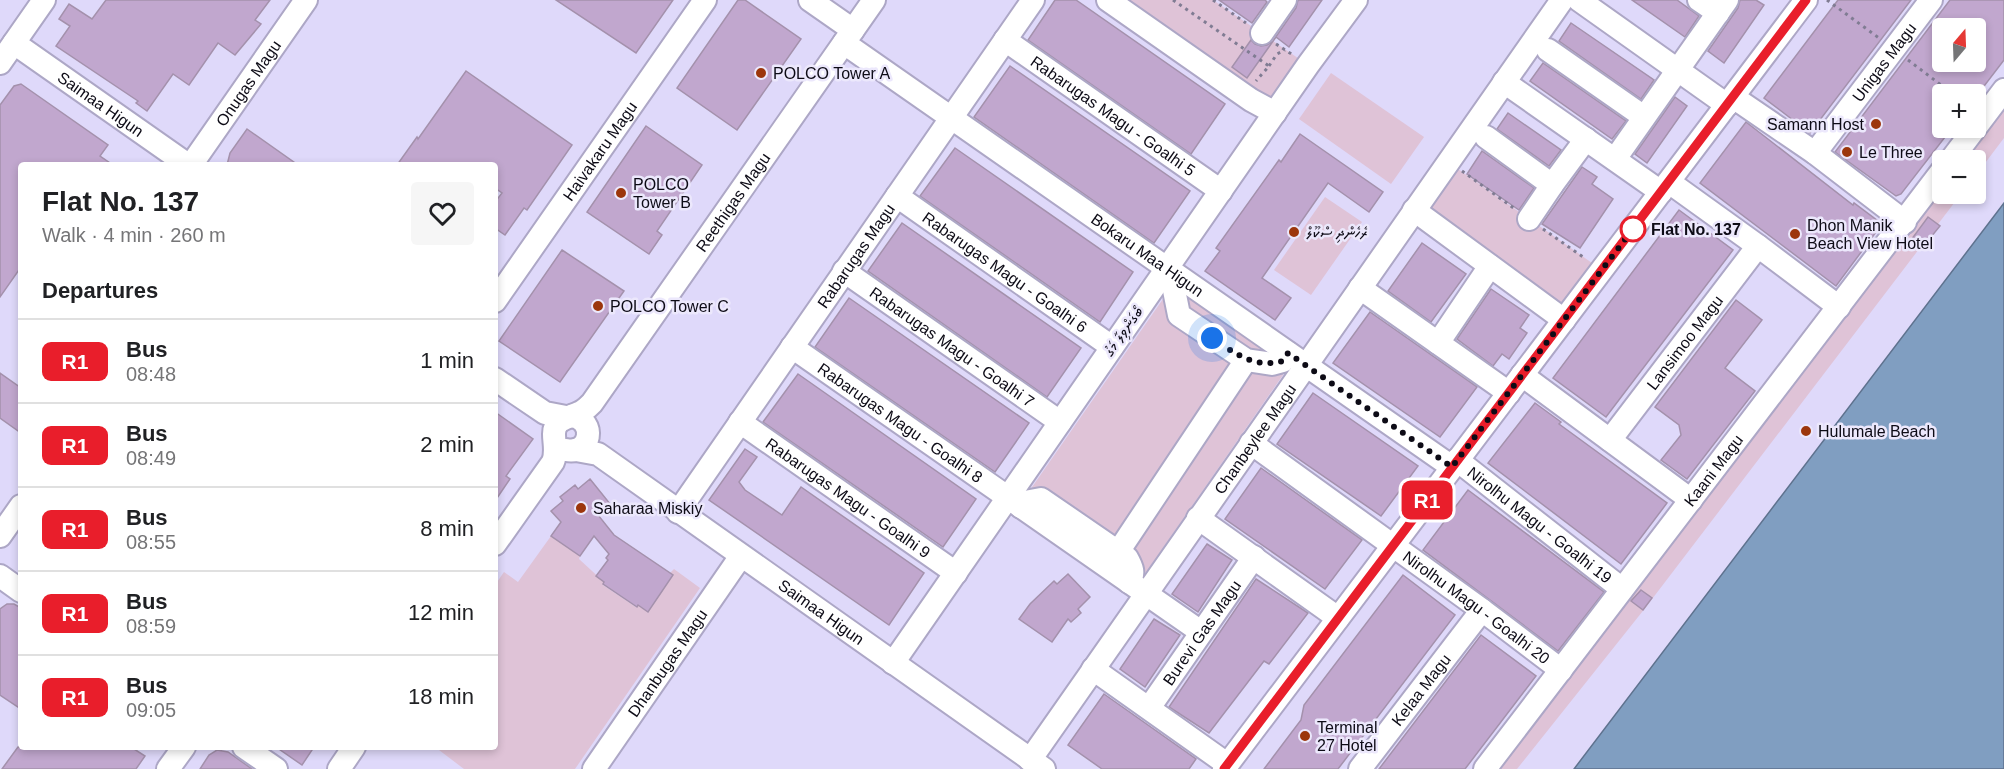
<!DOCTYPE html>
<html lang="en">
<head>
<meta charset="utf-8">
<style>
  body { margin:0; font-family:Helvetica,"Noto Sans Thaana",sans-serif; background:#f6f6f6; color:#202124; height:100vh; display:flex; flex-direction:column; font-size:22px; white-space:nowrap }
  * { box-sizing:border-box; margin:0 }
  p { font-size:20px; color:#757577 }
  .icon { flex:none; width:33px; height:33px; fill:none; stroke:currentColor; stroke-width:2; stroke-linecap:round; stroke-linejoin:round }
  .map { position:relative; flex:1; overflow:hidden }
  .sheet { position:absolute; left:18px; top:162px; width:480px; height:588px; display:flex; flex-direction:column; background:#fff; border-radius:6px; box-shadow:0 3px 9px #0003 }
  .sheet>* { flex:none }
  .badge { padding:0 12px; border-radius:9px; font-size:21px; line-height:39px }
  .needle { width:39px; rotate:19deg }
  .tools { position:absolute; left:1932px; top:18px; display:grid; gap:12px }
  .tools a { display:grid; place-items:center; width:54px; height:54px; border-radius:6px; background:#fff; box-shadow:0 3px 9px #0003; font-size:30px }
  .you { position:absolute; width:30px; height:30px; margin:-15px; border:4px solid #fff; border-radius:50%; background:#1a73e8; box-shadow:0 0 0 9px #1a73e833 }
  .map>.badge { position:absolute; translate:-50% -50%; box-shadow:0 0 0 3px #fff }
  h2 { padding:0 24px; font-size:22px; line-height:54px }
  .round { display:grid; place-items:center; flex:none; width:63px; height:63px; border-radius:6px; background:#f6f6f6 }
  .headline { display:flex; align-items:center; justify-content:space-between; height:102px; padding:0 24px }
  h1 { font-size:28px; font-weight:800; line-height:45px }
  ul { padding:0; list-style:none }
  li { display:flex; align-items:center; gap:18px; height:84px; padding:0 24px; border-top:2px solid #e0e0e0 }
  li div { flex:1 }
  li b { display:block; font-size:22px }
  li em { font-style:normal }
  li .badge { min-width:66px; font-weight:700; text-align:center }
  .map>svg:first-child { display:block }
  .green { fill:#dfc3d7 }
  .water { fill:#809ec1; stroke:#5e728e; stroke-width:1.5 }
  .building { fill:#c1a7ce; stroke:#a491ac; stroke-width:1.5; fill-rule:evenodd }
  .lines { fill:none; stroke-linecap:round; stroke-linejoin:round }
  .minor-casing { stroke:#ada7c6; stroke-width:26 }
  .path { stroke:#807c93; stroke-width:3; stroke-dasharray:3 4.5; stroke-linecap:butt }
  .minor { stroke:#fff; stroke-width:22 }
  .line-casing { stroke:#fff; stroke-width:14 }
  .line { stroke:#e91e2b; stroke-width:9 }
  .walk { stroke:#0d0b16; stroke-width:6; stroke-dasharray:0 10.8 }
  .poi-dot { fill:#9c360c; stroke:#ece8fc; stroke-width:2 }
  .stop-dot { fill:#fff; stroke:#e91e2b; stroke-width:3 }
  .labels { text-anchor:middle; stroke-width:5; stroke-linejoin:round; paint-order:stroke }
  .street-label { font-size:16px; fill:#0d0b16; stroke:#ece8fc }
  .poi-label { font-size:16px; fill:#0d0b16; stroke:#ece8fc; text-anchor:start }
  .stop-label { font-size:16px; font-weight:bold; fill:#0d0b16; stroke:#ece8fc; text-anchor:start }
</style>
</head>
<body>
<div class="map">
<svg width="2004" height="769" viewBox="0 0 2004 769">
  <rect width="100%" height="100%" fill="#dfd9fa"/>
  <g class="green">
    <polygon points="1108,0 1213,0 1308,65 1275,113"/>
    <polygon points="1331,73 1424,137 1391,184 1299,119"/>
    <polygon points="2004,90 2004,138 1976,175 1976,160 1951,160"/>
    <polygon points="1448,162 1602,270 1564,320 1414,210"/>
    <polygon points="1942,171 1942,194 1961,194 1646,607 1517,769 1485,769"/>
    <polygon points="1325,197 1362,222 1311,295 1274,270"/>
    <polygon points="1184,293 1276,358 1284,370 1283,375 1147,571 1139,577 1030,490 1163,299 1166,295"/>
    <polygon points="551,536 580,556 579,559 604,582 603,585 636,607 674,569 700,588 575,769 464,769 435,747 495,747 495,585 504,572 518,582"/>
  </g>
  <polygon class="water" points="2004,203 2004,769 1574,769"/>
  <g class="building">
    <polygon points="106,0 270,0 255,20 261,24 235,55 218,43 189,85 173,74 147,111 136,103 138,101 56,46 70,26 59,19 69,4 92,19"/>
    <polygon points="556,0 673,0 636,53"/>
    <polygon points="738,0 745,0 801,39 737,130 677,88"/>
    <polygon points="1055,0 1076,0 1225,104 1191,154 1028,40"/>
    <polygon points="1219,0 1265,0 1267,2 1252,23"/>
    <polygon points="1298,0 1322,0 1289,47 1276,37 1247,78 1232,67 1251,40 1255,44 1261,46 1267,45 1273,41 1296,8"/>
    <polygon points="1632,0 1677,0 1699,16 1685,37"/>
    <polygon points="1740,0 1756,0 1764,5 1724,63 1708,51 1738,8"/>
    <polygon points="1838,0 1911,0 1810,133 1764,98"/>
    <path d="M1950 0H2004V60L1978 94H1942V128H1952L1901 194 1896 196 1835 152ZM1942 28H1976V62H1942Z"/>
    <polygon points="1571,23 1654,80 1641,99 1559,41"/>
    <polygon points="1543,63 1626,121 1612,139 1530,81"/>
    <polygon points="1010,66 1190,191 1154,243 974,117"/>
    <polygon points="466,71 572,145 527,210 524,208 505,235 495,228 495,202 502,193 495,188 495,165 397,165 417,137 418,139"/>
    <polygon points="21,84 108,145 100,156 113,165 21,165 21,267 0,297 0,105 14,86"/>
    <polygon points="1675,97 1687,106 1647,163 1635,154"/>
    <polygon points="1508,113 1561,150 1549,166 1497,129"/>
    <polygon points="1746,122 1853,205 1854,203 1882,224 1836,286 1700,183"/>
    <polygon points="646,126 702,165 657,231 662,235 649,254 587,212"/>
    <polygon points="247,129 298,165 227,165 230,153"/>
    <polygon points="1300,134 1383,192 1369,212 1328,183 1262,278 1291,298 1275,320 1205,271 1220,251 1216,248 1279,160 1281,162"/>
    <polygon points="955,148 1133,272 1100,322 920,196"/>
    <polygon points="1482,151 1534,188 1519,210 1467,174"/>
    <polygon points="1582,167 1597,177 1592,184 1613,199 1580,248 1542,224"/>
    <polygon points="1679,210 1733,250 1606,417 1553,378"/>
    <polygon points="1928,217 1940,226 1922,248 1911,240"/>
    <polygon points="902,223 1081,348 1047,397 868,271"/>
    <polygon points="1422,243 1466,274 1431,322 1388,291"/>
    <polygon points="562,250 624,291 560,382 499,341"/>
    <polygon points="1491,289 1529,315 1520,328 1527,333 1509,359 1502,354 1493,366 1457,339"/>
    <polygon points="849,298 1029,423 995,472 815,347"/>
    <polygon points="1736,300 1762,320 1725,368 1755,391 1687,479 1661,460 1681,435 1679,425 1655,407"/>
    <polygon points="1370,312 1477,387 1440,437 1333,363"/>
    <polygon points="0,373 21,388 21,433 0,418"/>
    <polygon points="798,374 976,499 943,547 763,422"/>
    <polygon points="1313,393 1418,466 1381,516 1277,444"/>
    <polygon points="1535,403 1561,422 1559,424 1667,503 1621,564 1488,463"/>
    <polygon points="495,412 533,439 506,476 510,479 495,501"/>
    <polygon points="745,449 757,457 739,482 745,490 782,515 801,487 924,573 889,625 709,500"/>
    <polygon points="1261,468 1362,540 1325,589 1225,519"/>
    <polygon points="590,479 611,505 598,515 614,535 673,575 648,612 638,605 637,607 603,584 604,582 596,576 608,560 606,558 609,554 594,536 580,556 551,536 561,522 551,511 563,501 560,497 575,485 578,489"/>
    <polygon points="1468,490 1604,592 1558,651 1423,550"/>
    <polygon points="1207,544 1232,560 1198,612 1172,594"/>
    <polygon points="1068,574 1090,597 1078,609 1081,613 1071,622 1068,619 1052,642 1019,619 1030,604 1054,581 1057,584"/>
    <polygon points="1403,575 1455,615 1338,769 1264,769 1301,720 1304,705"/>
    <polygon points="1256,579 1308,613 1269,664 1264,661 1209,733 1169,707"/>
    <polygon points="1641,590 1652,598 1643,610 1631,601"/>
    <polygon points="7,604 14,604 21,608 21,709 0,695 0,609"/>
    <polygon points="1154,619 1180,635 1145,687 1120,669"/>
    <polygon points="1481,635 1536,676 1523,693 1465,769 1379,769"/>
    <polygon points="1104,694 1196,759 1189,769 1102,769 1068,745"/>
    <polygon points="18,747 131,747 145,756 136,769 2,769"/>
    <polygon points="276,747 314,747 302,765"/>
    <polygon points="217,750 228,752 252,769 200,769 209,755"/>
  </g>
  <g class="lines">
    <g class="minor-casing">
      <g id="minor">
        <polyline points="810,0 853,30"/>
        <polyline points="1108,0 1251,100 1275,113"/>
        <polyline points="1579,0 1727,105"/>
        <polyline points="1699,0 1718,13"/>
        <polyline points="1262,33 1285,0"/>
        <path id="s1" d="M1005 40 1221 191"/>
        <path id="s2" d="M14 43 188 165"/>
        <path id="s3" d="M844 43 1452 467"/>
        <polyline points="1548,50 1644,117"/>
        <polyline points="0,63 44,0"/>
        <polyline points="1504,82 1661,192"/>
        <polyline points="1733,97 1815,153 1905,222"/>
        <polyline points="1486,137 1552,185 1586,139"/>
        <path id="s4" d="M1815 153 1931 0"/>
        <polyline points="1615,159 1727,0"/>
        <polyline points="1951,160 2004,90"/>
        <path id="s5" d="M191 165 306 0"/>
        <polyline points="1669,182 1758,246 1839,307"/>
        <path id="s6" d="M897 196 1112 347"/>
        <polyline points="1414,210 1564,320"/>
        <polyline points="1529,219 1552,185"/>
        <path id="s7" d="M844 271 1060 422"/>
        <polyline points="1181,279 1174,290 1179,315 1246,360 1272,364 1283,361 1288,353"/>
        <polyline points="1360,288 1509,393"/>
        <path id="s8" d="M495 301 705 0"/>
        <polyline points="1438,343 1490,266"/>
        <path id="s9" d="M792 347 1201 632"/>
        <polyline points="1522,375 1691,500"/>
        <polyline points="495,379 545,413 566,417"/>
        <path id="s10" d="M740 422 956 573"/>
        <path id="s11" d="M1610 440 1758 246"/>
        <path id="s12" d="M1251 443 1482 610 1561 670"/>
        <path d="M566 450C591 455 597 421 572 416"/>
        <path id="s13" d="M576 450 598 454 1044 769"/>
        <path id="s14" d="M1457 460 1622 589"/>
        <path d="M1021 507 1025 502 1041 499 1127 558C1132 567 1135 573 1129 582"/>
        <path id="s15" d="M678 512 1033 0"/>
        <polyline points="1198,518 1338,618"/>
        <polyline points="0,536 21,506"/>
        <path id="s16" d="M495 544 553 462C557 452 554 444 554 434 554 417 571 418 581 412 585 410 589 406 592 403L874 0"/>
        <polyline points="1118,552 1246,360"/>
        <polyline points="0,576 21,591"/>
        <polyline points="893,663 1308,65 1356,0"/>
        <polyline points="1093,669 1227,764"/>
        <path id="s17" d="M1149 708 1254 557"/>
        <polyline points="244,747 276,769"/>
        <path id="s18" d="M1030 760 1562 0"/>
        <polyline points="168,769 184,747"/>
        <polyline points="339,769 354,747"/>
        <path id="s19" d="M594 769 741 556"/>
        <polyline points="1224,769 1806,0"/>
        <path id="s20" d="M1360 769 1482 610"/>
        <path id="s21" d="M1485 769 1942 171"/>
      </g>
    </g>
    <g class="path">
      <polyline points="1173,0 1269,66 1256,81"/>
      <polyline points="1213,0 1246,23"/>
      <polyline points="1827,0 1879,38"/>
      <polyline points="1276,44 1293,55"/>
      <polyline points="1908,60 1953,94"/>
      <polyline points="1269,66 1277,54 1285,50"/>
      <polyline points="1462,171 1515,209"/>
      <polyline points="1543,229 1586,259"/>
    </g>
    <use href="#minor" class="minor"/>
  </g>
  <g class="lines">
    <g class="line-casing">
      <polyline id="line" points="1224,769 1806,0"/>
    </g>
    <use href="#line" class="line"/>
    <path class="walk" d="M1212 338C1235 353 1254 369 1283 361L1288 353 1452 467 1633 229"/>
  </g>
  <g class="poi-dot">
    <circle cx="761" cy="73" r="6"/>
    <circle cx="1876" cy="124" r="6"/>
    <circle cx="1847" cy="152" r="6"/>
    <circle cx="621" cy="193" r="6"/>
    <circle cx="1294" cy="232" r="6"/>
    <circle cx="1795" cy="234" r="6"/>
    <circle cx="598" cy="306" r="6"/>
    <circle cx="1806" cy="431" r="6"/>
    <circle cx="581" cy="508" r="6"/>
    <circle cx="1305" cy="736" r="6"/>
  </g>
  <circle class="stop-dot" cx="1633" cy="229" r="12"/>
  <g class="labels">
    <g class="street-label">
      <text dy="6" stroke="none"><textPath href="#s4" startOffset="114">Unigas Magu</textPath></text>
      <text dy="6" stroke="none"><textPath href="#s5" startOffset="100">Onugas Magu</textPath></text>
      <text dy="6" stroke="none"><textPath href="#s2" startOffset="106">Saimaa Higun</textPath></text>
      <text dy="6" stroke="none"><textPath href="#s1" startOffset="132">Rabarugas Magu - Goalhi 5</textPath></text>
      <text dy="6" stroke="none"><textPath href="#s8" startOffset="183">Haivakaru Magu</textPath></text>
      <text dy="6" stroke="none"><textPath href="#s16" startOffset="426">Reethigas Magu</textPath></text>
      <text dy="6" stroke="none"><textPath href="#s3" startOffset="370">Bokaru Maa Higun</textPath></text>
      <text dy="6" stroke="none"><textPath href="#s15" startOffset="312">Rabarugas Magu</textPath></text>
      <text dy="6" stroke="none"><textPath href="#s6" startOffset="132">Rabarugas Magu - Goalhi 6</textPath></text>
      <text transform="translate(1123 331) rotate(-55)" y="6">ބޯގަންވިލާ މަގު</text>
      <text dy="6" stroke="none"><textPath href="#s11" startOffset="123">Lansimoo Magu</textPath></text>
      <text dy="6" stroke="none"><textPath href="#s7" startOffset="132">Rabarugas Magu - Goalhi 7</textPath></text>
      <text dy="6" stroke="none"><textPath href="#s9" startOffset="132">Rabarugas Magu - Goalhi 8</textPath></text>
      <text dy="6" stroke="none"><textPath href="#s18" startOffset="392">Chanbeylee Magu</textPath></text>
      <text dy="6" stroke="none"><textPath href="#s21" startOffset="376">Kaani Magu</textPath></text>
      <text dy="6" stroke="none"><textPath href="#s10" startOffset="132">Rabarugas Magu - Goalhi 9</textPath></text>
      <text dy="6" stroke="none"><textPath href="#s14" startOffset="105">Nirolhu Magu - Goalhi 19</textPath></text>
      <text dy="6" stroke="none"><textPath href="#s12" startOffset="279">Nirolhu Magu - Goalhi 20</textPath></text>
      <text dy="6" stroke="none"><textPath href="#s13" startOffset="296">Saimaa Higun</textPath></text>
      <text dy="6" stroke="none"><textPath href="#s17" startOffset="92">Burevi Gas Magu</textPath></text>
      <text dy="6" stroke="none"><textPath href="#s19" startOffset="129">Dhanbugas Magu</textPath></text>
      <text dy="6" stroke="none"><textPath href="#s20" startOffset="100">Kelaa Magu</textPath></text>
    </g>
    <g class="poi-label">
      <text x="773" y="79">POLCO Tower A</text>
      <text x="1864" y="130" text-anchor="end">Samann Host</text>
      <text x="1859" y="158">Le Three</text>
      <text x="633" y="190">POLCO<tspan x="633" dy="18">Tower B</tspan></text>
      <text x="1807" y="231">Dhon Manik<tspan x="1807" dy="18">Beach View Hotel</tspan></text>
      <text x="1306" y="238">ރެހެންދި ސްކޫލް</text>
      <text x="610" y="312">POLCO Tower C</text>
      <text x="1818" y="437">Hulumale Beach</text>
      <text x="593" y="514">Saharaa Miskiy</text>
      <text x="1317" y="733">Terminal<tspan x="1317" dy="18">27 Hotel</tspan></text>
    </g>
    <g class="stop-label">
      <text x="1651" y="235">Flat No. 137</text>
    </g>
  </g>
</svg>
<div class="tools">
<a><svg class="needle" viewBox="-14 -14 28 28"><path d="M0-13l5 13h-10z" fill="#e53935"/><path d="M0 13l5-13h-10z" fill="#757577"/></svg></a>
<a>+</a>
<a>−</a>
</div>
<div class="you" style="left:1212px;top:338px"></div>
<b class="badge" style="left:1427px;top:500px;background:#e91e2b;color:#fff">R1</b>
<section class="sheet">
<div class="headline"><div><h1>Flat No. 137</h1><p>Walk · 4 min · 260 m</p></div><a class="round"><svg class="icon" aria-label="heart" viewBox="0 0 24 24"><path d="M12 20l-8-8c-3-5 5-10 8-4 3-6 11-1 8 4z"/></svg></a></div>
<h2>Departures</h2>
<ul>
<li><span class="badge" style="background:#e91e2b;color:#fff">R1</span><div><b>Bus</b><p>08:48</p></div><em>1 min</em></li>
<li><span class="badge" style="background:#e91e2b;color:#fff">R1</span><div><b>Bus</b><p>08:49</p></div><em>2 min</em></li>
<li><span class="badge" style="background:#e91e2b;color:#fff">R1</span><div><b>Bus</b><p>08:55</p></div><em>8 min</em></li>
<li><span class="badge" style="background:#e91e2b;color:#fff">R1</span><div><b>Bus</b><p>08:59</p></div><em>12 min</em></li>
<li><span class="badge" style="background:#e91e2b;color:#fff">R1</span><div><b>Bus</b><p>09:05</p></div><em>18 min</em></li>
</ul>
</section>
</div>
</body>
</html>
